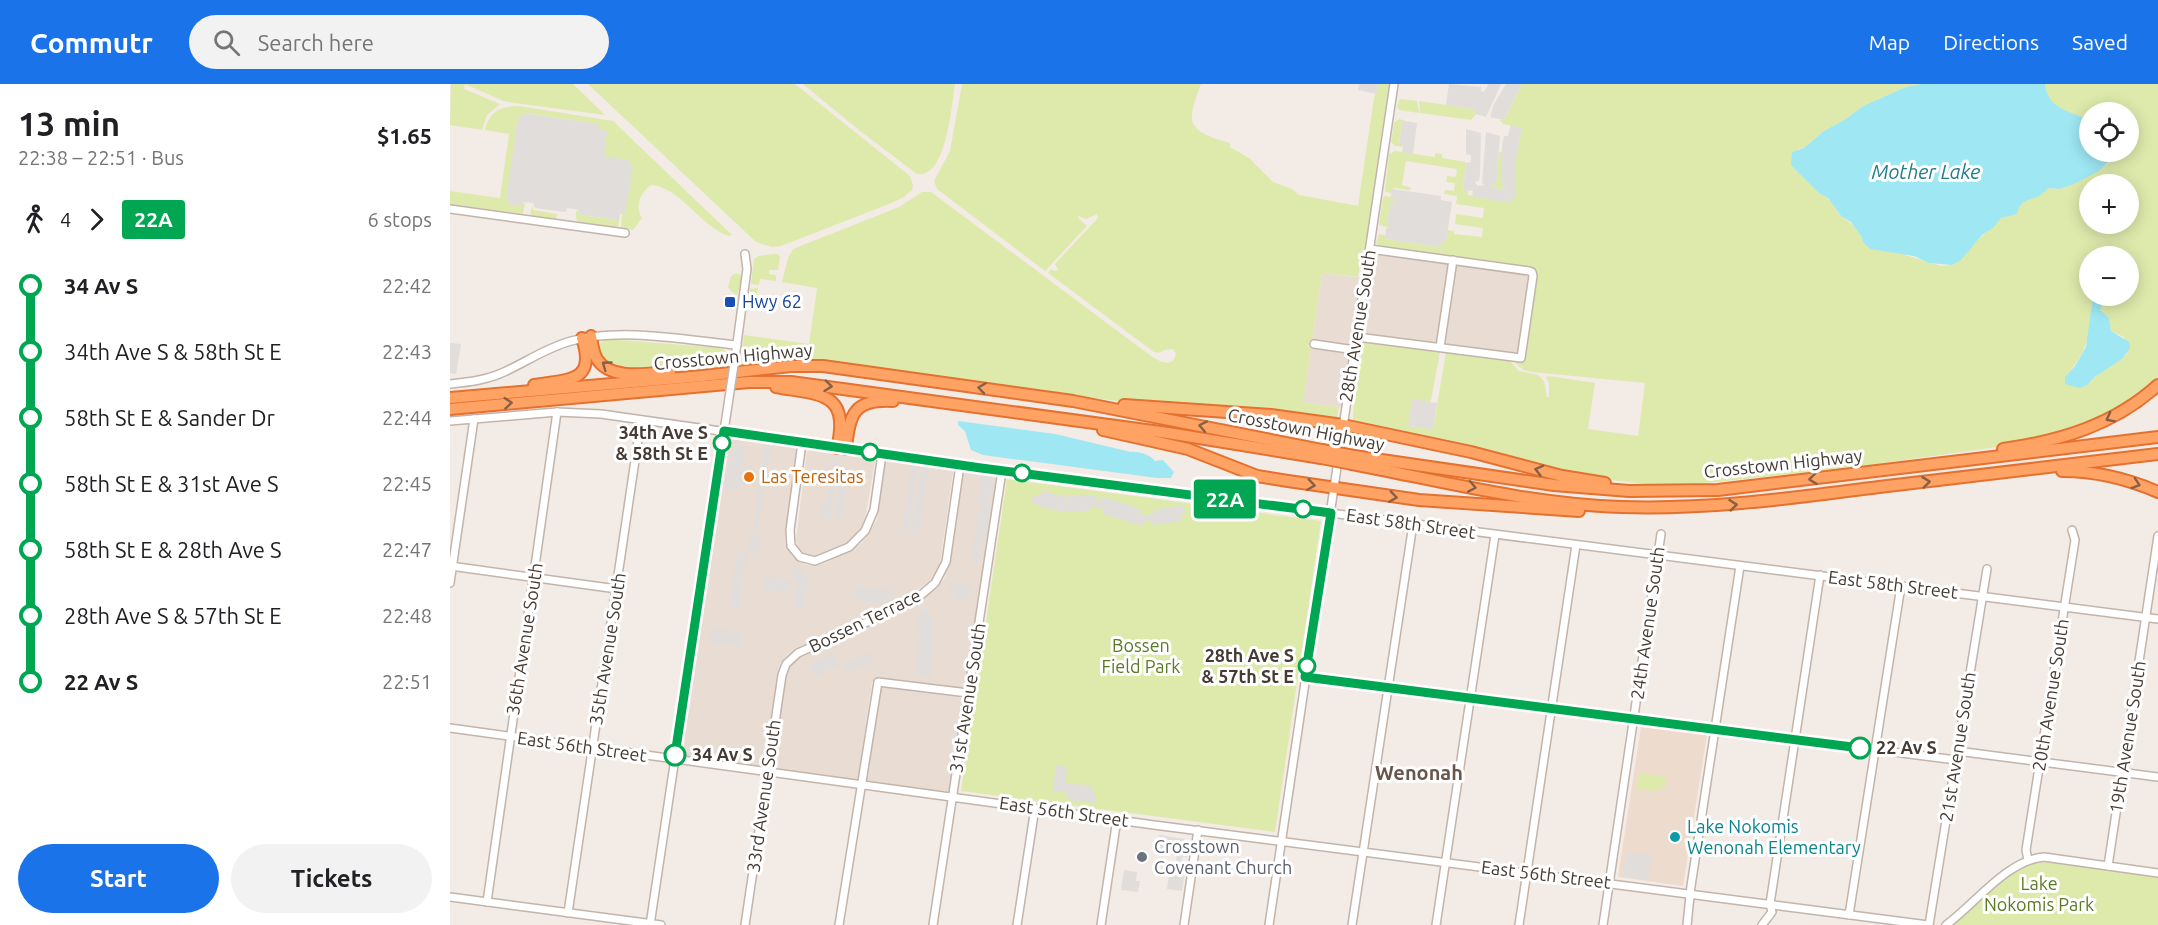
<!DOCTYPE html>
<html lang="en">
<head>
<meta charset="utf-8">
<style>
  body { margin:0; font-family:Ubuntu,sans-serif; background:#f2f2f2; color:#202124; height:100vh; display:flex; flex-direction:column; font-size:22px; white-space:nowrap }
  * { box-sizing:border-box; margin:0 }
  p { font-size:20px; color:#757577 }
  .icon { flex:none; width:33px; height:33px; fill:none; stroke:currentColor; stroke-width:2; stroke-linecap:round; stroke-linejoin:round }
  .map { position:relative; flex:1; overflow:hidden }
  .details { display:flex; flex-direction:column; background:#fff; width:450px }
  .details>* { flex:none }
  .badge { padding:0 12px; border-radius:4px; font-size:21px; line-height:39px }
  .buttons { position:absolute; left:1629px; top:18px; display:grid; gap:12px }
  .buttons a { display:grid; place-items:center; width:60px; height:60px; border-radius:50%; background:#fff; box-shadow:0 3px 15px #0003; font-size:30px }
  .map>.badge { position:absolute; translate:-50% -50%; box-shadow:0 0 0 3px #fff }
  .legs { display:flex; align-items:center; gap:9px; height:66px; padding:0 18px; font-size:20px }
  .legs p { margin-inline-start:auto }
  .overview { display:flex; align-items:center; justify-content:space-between; height:102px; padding:0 18px }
  h1 { font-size:33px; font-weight:700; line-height:45px }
  .cta { display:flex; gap:12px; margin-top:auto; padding:12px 18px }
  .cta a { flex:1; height:69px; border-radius:36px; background:#1a73e8; color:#fff; font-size:24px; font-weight:700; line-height:69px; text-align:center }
  .cta a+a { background:#f2f2f2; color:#202124 }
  ul { padding:0 18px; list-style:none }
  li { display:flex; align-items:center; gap:21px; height:66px; font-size:22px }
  li i { display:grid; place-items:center; width:9px; height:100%; margin:0 8px; background:currentColor }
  li i::after { content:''; width:15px; height:15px; margin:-8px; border:4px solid; border-radius:50%; background:#fff }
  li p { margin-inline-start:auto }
  li:first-child i { background:linear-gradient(#0000 50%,currentColor 0) }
  li:last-child i { background:linear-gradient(currentColor 50%,#0000 0) }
  header { display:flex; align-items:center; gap:36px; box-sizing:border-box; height:84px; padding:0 30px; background:#1a73e8; color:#fff }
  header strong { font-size:28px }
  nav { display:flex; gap:33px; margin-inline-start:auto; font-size:21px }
  .search { width:420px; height:54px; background:#f2f2f2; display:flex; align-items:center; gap:15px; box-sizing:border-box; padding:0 21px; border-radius:33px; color:#757577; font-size:22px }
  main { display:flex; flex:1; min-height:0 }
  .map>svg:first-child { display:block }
  .residential { fill:#e8dcd3 }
  .education { fill:#eddcce }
  .green { fill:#deeaac; fill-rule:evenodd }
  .parking { fill:#e1dddb }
  .water { fill:#9ee7f3 }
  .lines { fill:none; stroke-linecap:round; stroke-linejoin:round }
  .minor-casing { stroke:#c2b4aa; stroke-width:10 }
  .highway-casing { stroke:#e4712f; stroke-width:14 }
  .minor { stroke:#fff; stroke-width:7 }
  .highway { stroke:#ffa365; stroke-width:10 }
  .minor-bridge-casing { stroke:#c2b4aa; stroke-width:10; stroke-linecap:butt }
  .highway-bridge-casing { stroke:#e4712f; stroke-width:14; stroke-linecap:butt }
  .minor-bridge { stroke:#fff; stroke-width:7 }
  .highway-bridge { stroke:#ffa365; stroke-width:10 }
  .oneway { stroke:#875f45 }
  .line-1-casing { stroke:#fff; stroke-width:14 }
  .line-1 { stroke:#00a651; stroke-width:9 }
  .transit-dot { fill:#1a4fb4; stroke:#fff; stroke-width:2 }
  .stop-1-dot { fill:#fff; stroke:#00a651; stroke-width:3 }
  .food-dot { fill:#e8710a; stroke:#fff; stroke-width:2 }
  .culture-dot { fill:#0f9aa8; stroke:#fff; stroke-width:2 }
  .worship-dot { fill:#6b7280; stroke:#fff; stroke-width:2 }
  .labels { text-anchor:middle; stroke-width:6; stroke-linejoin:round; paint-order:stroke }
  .transit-label { font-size:18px; fill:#164399; stroke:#fff; text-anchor:start }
  .street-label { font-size:18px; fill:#463b34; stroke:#fff }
  .stop-label { font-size:18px; font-weight:bold; fill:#463b34; stroke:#fff; text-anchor:end }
  .food-label { font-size:18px; fill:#c56008; stroke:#fff; text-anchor:start }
  .park-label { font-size:18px; fill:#5c7a25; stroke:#fff }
  .culture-label { font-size:18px; fill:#0d838f; stroke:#fff; text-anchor:start }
  .worship-label { font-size:18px; fill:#5b616d; stroke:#fff; text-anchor:start }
  .water-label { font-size:20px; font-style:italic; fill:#237c8d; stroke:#fff }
  .neighbourhood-label { font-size:20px; font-weight:bold; fill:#69554b; stroke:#fff }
</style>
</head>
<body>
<header>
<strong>Commutr</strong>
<div class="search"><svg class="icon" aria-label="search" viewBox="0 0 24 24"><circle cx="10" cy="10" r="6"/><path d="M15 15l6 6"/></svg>Search here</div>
<nav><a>Map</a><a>Directions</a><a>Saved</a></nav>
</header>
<main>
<section class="details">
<div class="overview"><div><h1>13 min</h1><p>22:38 – 22:51 · Bus</p></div><b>$1.65</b></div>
<div class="legs"><svg class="icon" aria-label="walk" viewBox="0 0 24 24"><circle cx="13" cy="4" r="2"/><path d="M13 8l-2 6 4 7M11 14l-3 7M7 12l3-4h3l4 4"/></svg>4<svg class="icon" aria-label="forward" viewBox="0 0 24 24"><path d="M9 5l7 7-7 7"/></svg><b class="badge" style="background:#00a651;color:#fff">22A</b><p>6 stops</p></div>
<ul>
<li><i style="color:#00a651"></i><b>34 Av S</b><p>22:42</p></li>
<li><i style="color:#00a651"></i><span>34th Ave S &amp; 58th St E</span><p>22:43</p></li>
<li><i style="color:#00a651"></i><span>58th St E &amp; Sander Dr</span><p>22:44</p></li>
<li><i style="color:#00a651"></i><span>58th St E &amp; 31st Ave S</span><p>22:45</p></li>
<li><i style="color:#00a651"></i><span>58th St E &amp; 28th Ave S</span><p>22:47</p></li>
<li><i style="color:#00a651"></i><span>28th Ave S &amp; 57th St E</span><p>22:48</p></li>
<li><i style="color:#00a651"></i><b>22 Av S</b><p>22:51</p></li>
</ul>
<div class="cta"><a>Start</a><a>Tickets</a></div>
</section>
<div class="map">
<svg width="1708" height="841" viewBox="0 0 1708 841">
  <rect width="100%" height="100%" fill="#f3ebe5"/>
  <g class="residential">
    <polygon points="923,168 1080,189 1067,270 902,248 891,323 853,319 872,189 920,195"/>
    <polygon points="283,352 296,357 342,363 347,366 335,457 342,472 349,478 360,482 375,479 412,459 427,436 434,379 438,376 499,385 503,388 490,479 483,494 450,519 344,565 337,571 330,579 327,590 314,680 310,684 245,674 235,675 228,671 231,662 278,354"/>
    <polygon points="360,365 422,374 425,377 414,441 398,459 364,473 354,469 348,463 346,456 357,367"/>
    <polygon points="515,387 543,391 546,395 516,601 511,604 427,594 422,598 408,693 404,697 325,685 322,682 336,594 340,582 353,570 463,523 489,502 494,495 499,480 513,390"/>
    <polygon points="432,602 510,613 513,616 500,705 496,710 417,698 414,695 429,604"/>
  </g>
  <polygon class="education" points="1191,643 1257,651 1233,802 1168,793"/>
  <g class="green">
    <polygon points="1,0 123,0 155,31 65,19 53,17 15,0 14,5 50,20 37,31 32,46 0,41"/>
    <polygon points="138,0 345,0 460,92 463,101 462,106 454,113 439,120 331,162 322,163 306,158"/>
    <path d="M353 0H505C502 20 496 96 467 90L410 47Z"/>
    <path d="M512 0H752L750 2C747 12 741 25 742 35 743 50 770 56 780 59V63L799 74 823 98 842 105 849 111 908 122 924 14 929 0H939L915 166H912L908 193 872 189 862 257H859L858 263 861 264 853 319 889 323 887 335 683 319 388 281 178 286 154 279 147 265 151 258 158 255 271 264 277 268V279L290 280 294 251 359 260 367 204 332 198 338 174 343 165 449 123 472 108H481L697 269C705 274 713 282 723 277L726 270 723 265 715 266 708 269 704 268 598 189 601 185 605 187 608 186 605 180 648 134 647 130 636 135 629 132 628 134 636 141V143L595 187 487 105 484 97 500 67Z"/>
    <path d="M1072 0H1472L1456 3 1413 22 1396 35 1374 47 1354 64 1348 65 1341 81C1353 93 1365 103 1377 114 1383 119 1386 128 1392 133 1402 140 1410 145 1413 158L1491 182 1502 181 1551 134C1563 132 1565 124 1574 117 1581 111 1589 113 1599 104 1603 104 1606 105 1609 105 1623 102 1663 80 1670 68H1678V28H1640L1639 36C1619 28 1598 25 1595 0H1708V299L1647 339 1569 360 1383 386 1236 401 1214 402 1144 394 907 341 903 338V329L913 258H916L990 268 981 316 980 318 962 316 959 342 983 345 996 268 1060 277 1069 287 1088 291 1094 297 1097 313H1099V299L1096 294 1098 292 1145 299 1138 345 1188 352 1195 299 1082 288 1074 286 1065 279 1074 273 1076 269 1087 193 1085 185 1078 182 930 162 926 159 929 150 935 151V155L991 163 992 157H996L998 146 1004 147V150L1032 153 1033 144 1005 140 1006 130 1033 134 1034 124 1006 120 1007 112 994 110 995 106 1004 107 1005 99 996 98 997 92 1006 93 1007 85 956 77 952 101 962 104 959 106 943 104 942 109 935 108 939 70 945 67 985 73V69L992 70V74L1016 78 1013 105 1018 107V111L1060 118 1061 114H1066V74L1072 44 1053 40 1050 36H1054ZM1640 100H1678V140H1640ZM1640 172H1678V212H1653L1655 215 1649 226 1659 234 1661 247 1674 253 1677 270C1666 280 1650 286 1641 298L1615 293C1629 277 1638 262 1640 241 1642 231 1639 221 1644 212H1640Z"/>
    <polygon points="950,15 967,17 969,29 949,26 947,22"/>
    <polygon points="969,17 1024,25 1026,30 1021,36 970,29"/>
    <path d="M69 22 163 37 282 151 279 152C250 143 231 103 201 101 191 108 184 122 192 134L183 146 171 144 172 130H175L179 77 153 72V47L148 44V40L73 29 72 33H68L57 116 61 117 60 120 72 122V119H75L73 130 0 120V107L50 114 59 50 35 46C39 27 52 22 69 22Z"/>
    <polygon points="949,35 956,37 952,38 949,60 953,63 945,62 941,58 944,39"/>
    <polygon points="1049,68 1052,68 1052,101 1056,102 1053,106 1042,103 1043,99 1046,99"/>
    <polygon points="935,112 941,113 945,117 944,119 940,119 937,141 941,142 940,144 929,141 933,114"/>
    <polygon points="83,121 83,126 107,130 106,135 82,132 80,129"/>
    <polygon points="129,126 130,131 169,136 168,144 128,138 126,134 126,128"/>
    <polygon points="323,170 327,170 330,173 328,186 319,186 319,190 326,191 326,197 310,195 309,201 301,200 304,175 309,172"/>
    <polygon points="286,189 291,191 292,195 287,211 282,208 278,203 281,192"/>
    <polygon points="308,204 305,226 299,225 300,205"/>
    <polygon points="557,395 871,437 825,748 511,707"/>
    <polygon points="1189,689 1217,693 1215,703 1205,707 1187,705"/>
    <path d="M1594 777 1708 793V841H1503C1530 822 1559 779 1594 777Z"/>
  </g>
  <g class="parking">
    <polygon points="909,0 929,0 927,10 908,6"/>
    <polygon points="999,0 1031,3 1031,7 1034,8 1038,2 1037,0 1051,0 1036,33 1026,30 1024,25 996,21"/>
    <polygon points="1056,0 1072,0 1054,36 1043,34 1040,33 1044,20"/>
    <polygon points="72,29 149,40 148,44 157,47 154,72 179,76 179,81 183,81 175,131 170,130 169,136 130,131 129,126 117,124 116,128 85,124 83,119 73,118 72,122 60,121 60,117 56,116 68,33 72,33"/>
    <polygon points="956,37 967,39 963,70 952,68 953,62 949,61 952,38"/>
    <polygon points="1061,41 1072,44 1066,74 1066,115 1061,114 1060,119 1022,112 1023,107 1013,106 1016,79 1021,78 1021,71 1016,70 1016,45 1031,49 1030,89 1029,97 1026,97 1025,99 1028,102 1035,101 1032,99 1036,48 1050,52 1046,100 1043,99 1042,103 1053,106 1056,102 1052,101 1051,77 1052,62 1054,52 1058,52"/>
    <polygon points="942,105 991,112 991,116 1002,118 996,158 992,157 991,163 935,155 936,144 941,143 937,141 940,119 944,119 945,117 941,113"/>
    <polygon points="0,259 11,260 6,290 0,289"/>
    <polygon points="962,315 987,319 983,345 958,342"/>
    <polygon points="285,361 295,363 289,406 275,404 280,372"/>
    <polygon points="315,362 321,362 308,449 303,448"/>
    <polygon points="383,371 389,372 380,435 370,434 372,420 376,421"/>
    <polygon points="462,382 468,383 458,449 452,448"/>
    <polygon points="471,383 478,384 468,451 461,450"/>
    <polygon points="532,392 543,394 539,418 528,417"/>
    <polygon points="389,397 397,398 390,435 384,434"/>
    <polygon points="593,406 605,411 615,412 615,416 618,416 618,412 632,411 647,412 646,417 650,417 651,413 658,414 690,425 689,429 695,431 704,430 704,426 734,421 735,429 731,430 732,437 702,441 701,437 695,438 693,442 653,430 654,425 640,423 640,427 614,428 591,423 580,416 585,410 589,413"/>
    <polygon points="530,418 543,420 538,451 534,451 530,480 521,479"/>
    <polygon points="300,451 310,453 309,469 297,468"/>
    <polygon points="287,469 297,470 288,526 279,525"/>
    <polygon points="343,483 355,487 354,492 358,493 354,526 344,525 348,496 341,494"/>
    <polygon points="316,492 341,496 340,505 335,505 334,509 314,506"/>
    <polygon points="499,498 520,501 518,516 504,513 504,507 498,504"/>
    <polygon points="408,503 445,507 444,515 439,518 433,517 432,520 407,515 405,510 402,510 402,506 407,507"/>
    <polygon points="477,526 484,539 480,593 466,591 470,548 465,533"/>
    <polygon points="261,544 290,548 289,562 260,558"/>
    <polygon points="384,568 390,581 365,592 359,580"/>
    <polygon points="419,568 423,578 398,589 393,579"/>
    <polygon points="606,681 617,683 615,699 641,702 646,713 645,719 617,716 617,709 603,707"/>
    <polygon points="709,751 734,755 734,760 739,760 737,773 732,773 731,779 736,780 732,807 717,805 721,778 726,779 727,769 710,767 711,762 707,761"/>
    <polygon points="1177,768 1202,771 1198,796 1173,792"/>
    <polygon points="674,786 687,788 686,797 690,797 688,808 671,806"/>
  </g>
  <g class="water">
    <path d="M1472 0H1595C1598 25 1619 27 1639 36L1640 68H1670L1668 71 1659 77 1649 87 1622 101 1609 105 1599 104C1596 106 1594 109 1591 111 1580 117 1569 115 1567 130L1551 134 1544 143 1532 151 1511 176 1502 181 1479 179 1464 172 1420 165 1413 158 1411 152 1401 138 1391 132 1378 114 1369 109 1341 81 1342 68 1354 64 1374 47 1396 35 1413 22 1456 3Z"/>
    <polygon points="1643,212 1653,212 1655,214 1650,226 1659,234 1661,247 1679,258 1680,264 1672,275 1646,292 1637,301 1630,304 1615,300 1615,293 1625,282 1636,263"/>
    <path d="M508 337 605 350 681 368C688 367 701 371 705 377L713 376 724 388 721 394H707L533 371 521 366 515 347 508 341Z"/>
  </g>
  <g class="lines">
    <g class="minor-casing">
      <g id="minor">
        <polyline points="0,125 175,149"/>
        <polyline points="907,253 1071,274 1083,192 1082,188 1079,187 920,165"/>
        <polyline points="864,260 905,266"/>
        <polyline points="990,263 1003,176"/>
        <polyline points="285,274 297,185 295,170"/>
        <path d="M0 300C19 298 37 296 54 288 76 278 98 263 121 257 171 243 235 256 287 261"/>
        <polyline points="0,337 107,328 151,330 552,387 1708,535"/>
        <polyline points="352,359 340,446 341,462 350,473 365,477 399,463 415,447 424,426 432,370"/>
        <polyline points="0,482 167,505"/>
        <polyline points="0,499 24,335"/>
        <polyline points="855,593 1506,676"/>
        <polyline points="0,644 704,741 1478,841"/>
        <polyline points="1507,667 1708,693"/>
        <polyline points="1578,776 1576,766 1625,456 1622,446"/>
        <polyline points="1658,782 1708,452"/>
        <polyline points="0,813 211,841"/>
        <polyline points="37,818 107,328"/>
        <polyline points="118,829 191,336"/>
        <polyline points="1399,831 1451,502"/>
        <polyline points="200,841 279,314"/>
        <polyline points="295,841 332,591 336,580 348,569 464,517 485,499 496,478 510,381"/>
        <polyline points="389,841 428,598 518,609"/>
        <polyline points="483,841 552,387"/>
        <polyline points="567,841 585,724"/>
        <polyline points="651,841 667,735"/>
        <polyline points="734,841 748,746"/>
        <polyline points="819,841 944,0"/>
        <polyline points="902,841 963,440"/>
        <polyline points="986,841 1045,451"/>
        <polyline points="1069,841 1126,461"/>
        <polyline points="1153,841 1211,450"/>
        <polyline points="1237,841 1241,802 1290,482"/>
        <polyline points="1312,841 1322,828 1320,820 1370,491"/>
        <polyline points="1479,841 1537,485"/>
        <path d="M1496 841C1525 820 1557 776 1594 773L1708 789"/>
      </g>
    </g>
    <g class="highway-casing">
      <g id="highway">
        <path d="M141 252C142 259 143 269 147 275 160 297 200 289 220 288"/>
        <path d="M84 301C118 295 147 299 132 254"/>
        <path d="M326 303C369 311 401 307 387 364"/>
        <polyline points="0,314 253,292 341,282 373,282 623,317 872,366"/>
        <polyline points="674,321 821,331 893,341 1021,368 1112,392 1155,399"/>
        <polyline points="0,325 299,298 341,298 718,349 871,374"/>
        <polyline points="653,346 738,365 807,392 838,397 969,416 1129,427"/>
        <path d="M396 365C399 330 404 315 443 317"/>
        <path d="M1553 365C1610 357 1664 341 1708 301"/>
        <polyline points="904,372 1104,401 1179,407 1268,406 1708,353"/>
        <path d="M902 380C991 397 1080 420 1171 423 1258 426 1343 414 1429 403 1522 392 1615 381 1708 370"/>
        <path d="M1612 387C1645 387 1678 395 1708 408"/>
      </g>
    </g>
    <use href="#minor" class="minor"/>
    <use href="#highway" class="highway"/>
    <g class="minor-bridge-casing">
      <polyline id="minor-bridge" points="279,314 285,274"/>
    </g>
    <g class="highway-bridge-casing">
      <g id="highway-bridge">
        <polyline points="872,366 904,372"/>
        <polyline points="871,374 902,380"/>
      </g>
    </g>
    <use href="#minor-bridge" class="minor-bridge"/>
    <use href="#highway-bridge" class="highway-bridge"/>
  </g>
  <defs><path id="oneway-chevron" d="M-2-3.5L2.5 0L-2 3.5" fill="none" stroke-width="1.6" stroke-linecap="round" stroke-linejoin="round" transform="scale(1.5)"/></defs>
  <g class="oneway">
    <use href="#oneway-chevron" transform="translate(156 281) rotate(-144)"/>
    <use href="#oneway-chevron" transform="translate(378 302) rotate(6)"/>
    <use href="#oneway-chevron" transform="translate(532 304) rotate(-172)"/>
    <use href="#oneway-chevron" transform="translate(58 319) rotate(-5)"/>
    <use href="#oneway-chevron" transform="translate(1660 334) rotate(153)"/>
    <use href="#oneway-chevron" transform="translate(753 342) rotate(-169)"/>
    <use href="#oneway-chevron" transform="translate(1089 386) rotate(-165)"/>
    <use href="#oneway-chevron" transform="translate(1363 395) rotate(173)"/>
    <use href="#oneway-chevron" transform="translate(1476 398) rotate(-7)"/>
    <use href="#oneway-chevron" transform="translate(1686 400) rotate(18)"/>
    <use href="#oneway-chevron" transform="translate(861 401) rotate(8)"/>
    <use href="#oneway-chevron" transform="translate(1022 403) rotate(11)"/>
    <use href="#oneway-chevron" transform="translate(943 413) rotate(8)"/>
    <use href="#oneway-chevron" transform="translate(1283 421) rotate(-6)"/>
  </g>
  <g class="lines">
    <g class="line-1-casing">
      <polyline id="line-1" points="225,671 274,347 531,384 881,429 855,593 1410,664"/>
    </g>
    <use href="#line-1" class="line-1"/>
  </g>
  <rect class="transit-dot" x="274" y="212" width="12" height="12" rx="3"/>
  <g class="stop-1-dot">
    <circle cx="272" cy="359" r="8"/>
    <circle cx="420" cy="368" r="8"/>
    <circle cx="572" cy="389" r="8"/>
    <circle cx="853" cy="425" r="8"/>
    <circle cx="857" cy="582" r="8"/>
    <circle cx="1410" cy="664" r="10"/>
    <circle cx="225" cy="671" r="10"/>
  </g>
  <circle class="food-dot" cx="299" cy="393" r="6"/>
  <circle class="culture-dot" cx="1225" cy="753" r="6"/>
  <circle class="worship-dot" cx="692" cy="773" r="6"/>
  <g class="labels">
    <g class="transit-label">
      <text x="292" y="224">Hwy 62</text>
    </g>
    <g class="street-label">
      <text transform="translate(908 242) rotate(-81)" y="6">28th Avenue South</text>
      <text transform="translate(283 273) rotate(-5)" y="6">Crosstown Highway</text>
      <text transform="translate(856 346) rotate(11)" y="6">Crosstown Highway</text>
      <text transform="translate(1333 380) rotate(-6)" y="6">Crosstown Highway</text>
      <text transform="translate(961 440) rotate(8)" y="6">East 58th Street</text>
      <text transform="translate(1443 501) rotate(7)" y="6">East 58th Street</text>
      <text transform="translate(415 537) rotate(-26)" y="6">Bossen Terrace</text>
      <text transform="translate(1198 539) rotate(-82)" y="6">24th Avenue South</text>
      <text transform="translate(75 555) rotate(-81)" y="6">36th Avenue South</text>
      <text transform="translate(158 565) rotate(-81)" y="6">35th Avenue South</text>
      <text transform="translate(1601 611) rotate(-81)" y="6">20th Avenue South</text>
      <text transform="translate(518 614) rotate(-81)" y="6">31st Avenue South</text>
      <text transform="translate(1678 653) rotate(-81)" y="6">19th Avenue South</text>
      <text transform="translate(132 663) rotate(8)" y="6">East 56th Street</text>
      <text transform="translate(1508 663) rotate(-81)" y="6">21st Avenue South</text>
      <text transform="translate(314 712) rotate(-82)" y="6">33rd Avenue South</text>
      <text transform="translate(614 728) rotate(8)" y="6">East 56th Street</text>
      <text transform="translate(1096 791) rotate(7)" y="6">East 56th Street</text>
    </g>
    <g class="stop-label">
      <text x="258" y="355">34th Ave S<tspan x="258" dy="21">&amp; 58th St E</tspan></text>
      <text x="844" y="578">28th Ave S<tspan x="844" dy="21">&amp; 57th St E</tspan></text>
      <text x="1426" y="670" text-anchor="start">22 Av S</text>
      <text x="242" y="677" text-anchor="start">34 Av S</text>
    </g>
    <g class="food-label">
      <text x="311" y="399">Las Teresitas</text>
    </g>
    <g class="park-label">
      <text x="691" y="568">Bossen<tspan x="691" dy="21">Field Park</tspan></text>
      <text x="1589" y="806">Lake<tspan x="1589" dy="21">Nokomis Park</tspan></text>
    </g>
    <g class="culture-label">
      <text x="1237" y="749">Lake Nokomis<tspan x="1237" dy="21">Wenonah Elementary</tspan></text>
    </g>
    <g class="worship-label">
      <text x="704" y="769">Crosstown<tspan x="704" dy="21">Covenant Church</tspan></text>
    </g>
    <g class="water-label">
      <text x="1476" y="95">Mother Lake</text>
    </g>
    <g class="neighbourhood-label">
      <text x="969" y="696">Wenonah</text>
    </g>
  </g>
</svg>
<div class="buttons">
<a><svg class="icon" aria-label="locate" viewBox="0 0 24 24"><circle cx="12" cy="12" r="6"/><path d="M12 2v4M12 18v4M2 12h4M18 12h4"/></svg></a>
<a>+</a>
<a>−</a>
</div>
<b class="badge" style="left:775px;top:415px;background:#00a651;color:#fff">22A</b>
</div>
</main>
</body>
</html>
